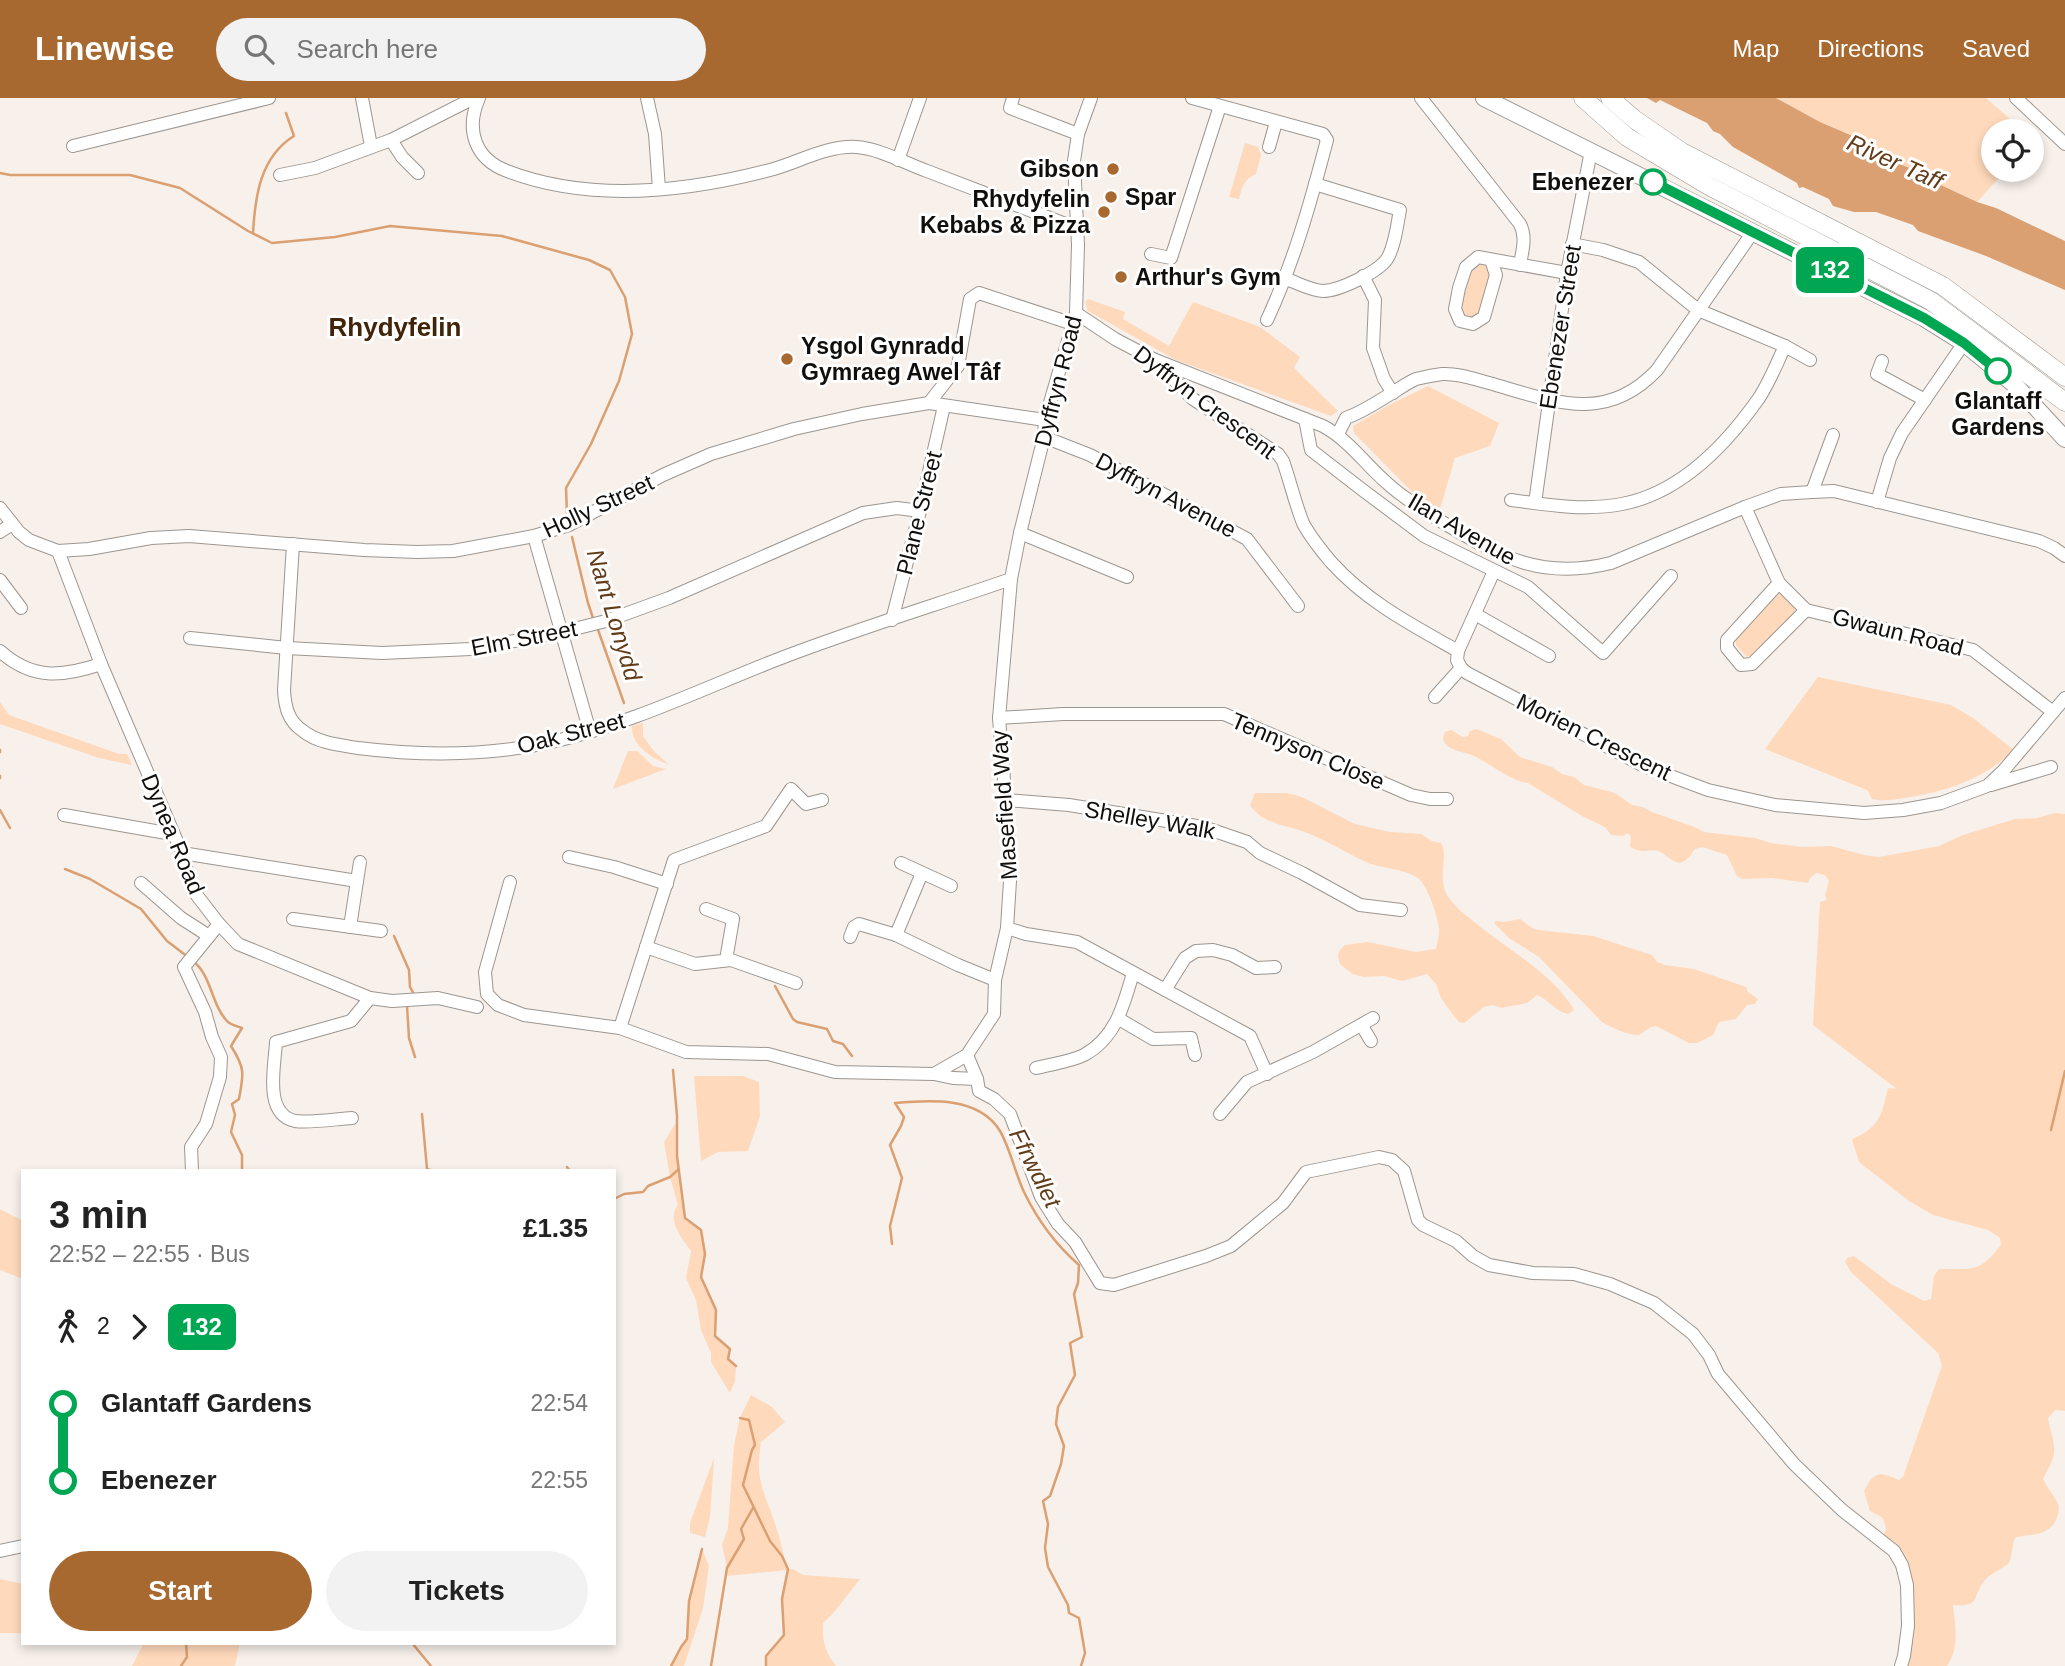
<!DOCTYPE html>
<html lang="en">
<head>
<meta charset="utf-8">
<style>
  body { margin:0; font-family:Arial,sans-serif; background:#f2f2f2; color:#222; height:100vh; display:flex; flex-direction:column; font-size:26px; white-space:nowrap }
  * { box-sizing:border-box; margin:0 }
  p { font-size:23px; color:#767676 }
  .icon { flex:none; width:38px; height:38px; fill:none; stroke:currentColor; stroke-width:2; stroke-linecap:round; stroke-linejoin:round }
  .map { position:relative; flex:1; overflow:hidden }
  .drawer { position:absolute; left:21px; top:1071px; width:595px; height:476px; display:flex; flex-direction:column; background:#fff; border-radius:0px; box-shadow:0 4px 10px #0003 }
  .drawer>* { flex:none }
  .badge { padding:0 14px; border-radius:10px; font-size:24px; line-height:46px }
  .fabs { position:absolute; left:1981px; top:21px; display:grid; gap:14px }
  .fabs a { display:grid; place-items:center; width:63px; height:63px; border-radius:50%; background:#fff; box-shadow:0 4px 10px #0003; font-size:35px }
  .map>.badge { position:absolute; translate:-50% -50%; box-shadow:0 0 0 4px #fff }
  .legs { display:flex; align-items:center; gap:10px; height:77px; padding:0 28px; font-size:23px }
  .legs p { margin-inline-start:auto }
  .head { display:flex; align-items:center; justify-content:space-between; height:119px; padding:0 28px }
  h1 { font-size:38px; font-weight:700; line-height:52px }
  .button { display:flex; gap:14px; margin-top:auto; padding:14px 28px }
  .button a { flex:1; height:80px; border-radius:42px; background:#a86930; color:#fff; font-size:28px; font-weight:700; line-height:80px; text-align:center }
  .button a+a { background:#f2f2f2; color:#222 }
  ul { padding:0 28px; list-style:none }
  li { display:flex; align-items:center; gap:24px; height:77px; font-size:26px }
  li i { display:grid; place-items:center; width:10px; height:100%; margin:0 9px; background:currentColor }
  li i::after { content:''; width:18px; height:18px; margin:-9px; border:5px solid; border-radius:50%; background:#fff }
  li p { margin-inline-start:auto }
  li:first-child i { background:linear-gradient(#0000 50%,currentColor 0) }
  li:last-child i { background:linear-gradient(currentColor 50%,#0000 0) }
  header { display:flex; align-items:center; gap:42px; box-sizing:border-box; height:98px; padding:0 35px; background:#a86930; color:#fff }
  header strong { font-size:33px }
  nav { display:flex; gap:38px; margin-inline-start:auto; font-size:24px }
  .search { width:490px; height:63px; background:#f2f2f2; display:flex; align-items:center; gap:18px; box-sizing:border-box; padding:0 24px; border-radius:38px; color:#767676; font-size:26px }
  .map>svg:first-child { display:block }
  .green { fill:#ffd9bb }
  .water { fill:#daa072 }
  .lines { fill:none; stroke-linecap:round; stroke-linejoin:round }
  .stream { stroke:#daa072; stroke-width:2.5 }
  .minor-casing { stroke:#9c9691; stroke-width:14 }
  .major-casing { stroke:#9c9691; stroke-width:18 }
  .highway-casing { stroke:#9c9691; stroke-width:19 }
  .minor { stroke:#fff; stroke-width:12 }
  .major { stroke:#fff; stroke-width:16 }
  .highway { stroke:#fff; stroke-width:18 }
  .line-1-casing { stroke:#fff; stroke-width:16 }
  .line-1 { stroke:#00a651; stroke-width:10 }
  .poi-dot { fill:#a86930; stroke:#fefefe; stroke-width:2.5 }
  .stop-1-dot { fill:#fff; stroke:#00a651; stroke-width:3.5 }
  .labels { text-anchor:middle; stroke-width:6; stroke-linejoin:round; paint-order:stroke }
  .poi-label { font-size:23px; font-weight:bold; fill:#110f0d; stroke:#fefefe; text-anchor:start }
  .stop-label { font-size:23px; font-weight:bold; fill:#110f0d; stroke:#fefefe; text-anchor:end }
  .street-label { font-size:23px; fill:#110f0d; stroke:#fefefe }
  .water-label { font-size:24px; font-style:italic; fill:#623c18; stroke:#fefefe }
  .quarter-label { font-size:26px; font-weight:bold; fill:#422408; stroke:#fefefe }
</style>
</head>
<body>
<header>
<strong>Linewise</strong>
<div class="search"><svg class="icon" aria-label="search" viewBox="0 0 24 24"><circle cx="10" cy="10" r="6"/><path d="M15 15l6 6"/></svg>Search here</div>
<nav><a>Map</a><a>Directions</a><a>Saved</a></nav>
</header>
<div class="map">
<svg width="2065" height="1568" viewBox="0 0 2065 1568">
  <rect width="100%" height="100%" fill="#f7f0eb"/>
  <g class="green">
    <polygon points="1776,0 1986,0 2024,33 1993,33 1993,72 2006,72 1977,104 1926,80 1916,72 1899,66 1862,42 1820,24"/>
    <path d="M1245 45 1258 49 1261 57 1256 76C1244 81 1242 89 1239 101L1229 99Z"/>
    <path d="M1478 165H1484L1490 170C1491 187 1486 227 1462 217L1458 211 1466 175Z"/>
    <polygon points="1088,201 1125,214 1123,221 1169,248 1193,204 1260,229 1300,259 1294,270 1338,313 1331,318 1176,262 1088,213 1085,204"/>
    <polygon points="1428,288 1499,325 1490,348 1455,360 1440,411 1419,401 1354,335 1353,328 1389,307"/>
    <polygon points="1779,496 1786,498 1796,507 1795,516 1754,558 1746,558 1736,547 1736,540 1773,499"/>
    <path d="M1818 579 1951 607 1973 620 2014 652C1984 680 1951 692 1911 699 1897 701 1886 704 1872 701L1867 692 1765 651Z"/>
    <polygon points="0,604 9,617 119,656 127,656 132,667 99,660 0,626"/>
    <path d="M643 625V638L653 652 668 666C652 661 631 647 632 628Z"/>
    <path d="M1476 631 1501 641 1520 659 1552 669 1562 676 1574 679 1584 687 1615 695 1632 707 1643 709 1652 714 1697 730 1704 734 1755 740 1771 745 1802 749 1831 748 1864 757 1879 759 1939 748 1963 737 2015 721 2037 720 2055 715 2065 716V1313L2055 1312 2048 1320C2050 1333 2057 1347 2053 1360 2051 1367 2046 1374 2043 1381 2047 1390 2054 1397 2058 1406 2060 1411 2058 1417 2056 1422 2049 1437 2031 1437 2016 1439 2011 1448 2013 1455 2009 1465 2002 1471 1991 1475 1985 1482 1971 1499 1982 1509 1953 1507 1955 1528 1960 1550 1947 1568H1901L1907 1487 1882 1442 1886 1431 1883 1420 1870 1413 1864 1393C1875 1372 1879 1374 1899 1382L1903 1379 1942 1268 1938 1255 1851 1174 1845 1164 1847 1160 1854 1158 1891 1186 1924 1203 1931 1201 1934 1178 1939 1171C1971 1170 1978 1177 2001 1147L2000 1140 1988 1132 1933 1117 1909 1103 1859 1064 1852 1041C1879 1030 1882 1017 1888 990L1897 991 1813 927 1820 804 1827 802 1825 797 1829 783 1825 777 1816 775 1810 780 1808 785 1772 780 1742 781 1737 778 1727 757 1702 749 1695 751C1692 754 1691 758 1688 760 1677 773 1667 755 1658 753 1647 750 1646 757 1630 749L1631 738 1627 735 1623 738 1611 737 1605 729 1582 718 1528 685C1510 683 1491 666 1474 658 1466 654 1449 653 1444 644 1442 640 1444 638 1445 634L1451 632 1463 639 1468 638 1470 633Z"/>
    <polygon points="628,653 637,653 653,668 666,671 613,691"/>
    <path d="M1255 695H1286L1302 699 1355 726 1390 734 1421 736 1432 743 1441 745C1449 758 1437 779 1447 797 1453 807 1464 816 1473 823 1505 850 1554 876 1574 912L1568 916C1556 914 1549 902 1537 897L1527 905 1501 910 1493 907 1484 909 1464 925 1459 924 1454 918 1441 900 1436 886 1427 876 1402 883 1384 878 1363 879 1353 876 1346 871 1340 866 1338 859 1339 853 1345 847 1368 844 1416 854 1436 851C1437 844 1440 837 1439 830 1437 817 1428 788 1418 780 1403 770 1382 771 1366 764 1344 754 1325 741 1302 733 1282 726 1263 726 1250 707Z"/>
    <path d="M1520 821 1532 830 1538 832 1593 838 1652 857 1657 864 1665 867 1694 871 1746 889 1748 894 1758 901 1755 906 1747 907 1736 921 1719 924 1713 937 1697 945H1689L1656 928 1651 929 1639 937C1626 937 1613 930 1602 924L1539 859 1509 840 1494 825 1496 823 1504 824Z"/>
    <polygon points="694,978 743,978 759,984 760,1018 748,1053 718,1054 701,1063"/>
    <path d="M677 1023V1058L685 1120 701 1132 705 1148 701 1179 716 1212 715 1238 730 1251 728 1261 736 1268 735 1283 730 1295 711 1264V1255L701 1232 696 1202 686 1180 691 1153C682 1140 666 1122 678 1107L670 1079 664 1044Z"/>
    <polygon points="0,1111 23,1123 23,1181 0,1172"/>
    <path d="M751 1297 772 1309 785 1324 761 1344C755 1382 763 1390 774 1423 780 1439 783 1455 787 1471H793L803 1477 860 1481 836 1512 823 1525C822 1542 825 1554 836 1568H766V1558L784 1537 782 1501 787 1472 726 1478 727 1470 722 1447 728 1430 734 1347 740 1320Z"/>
    <polygon points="714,1360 710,1419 705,1439 690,1435 690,1425"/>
    <polygon points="702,1451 709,1468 703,1510 684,1568 671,1568 681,1549 687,1541 689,1503"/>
    <polygon points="0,1481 23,1486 23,1535 0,1535"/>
    <polygon points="144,1545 240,1545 235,1568 132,1568"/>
  </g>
  <polygon class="water" points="1647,0 1776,0 1820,24 1862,42 1899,66 1916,72 1926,80 1977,104 1996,110 2065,143 2065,192 1986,158 1918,133 1913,127 1876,114 1854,114 1833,108 1829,101 1803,89 1799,90 1797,85 1733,49 1720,36 1713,33 1707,25 1660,2 1656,5"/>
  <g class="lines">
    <g class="stream">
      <polyline points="0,75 10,77 130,77 180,90 248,133 272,145 335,139 390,128 502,138 589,162 610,172 625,199 632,236 619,283 591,346 566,390 567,417"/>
      <path d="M253 135C255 99 260 59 294 38L286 15"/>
      <polyline points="572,439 588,505 594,523"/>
      <polyline points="597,529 624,605"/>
      <polyline points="0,654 0,652"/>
      <polyline points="0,678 0,680"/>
      <polyline points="0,712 10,730"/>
      <polyline points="65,771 90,781 141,811 167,843 188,859"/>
      <polyline points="394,838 409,872 410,889 415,898"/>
      <path d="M193 863C212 878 211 906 227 923 230 927 237 928 242 930L231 948C245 970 244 975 239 1001L232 1006 235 1017 231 1034 242 1057V1073"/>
      <polyline points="775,888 793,921 797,924 827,931 833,943 843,946 852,958"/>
      <polyline points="407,908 409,940 415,959"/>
      <polyline points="673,972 677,1018 677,1058 685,1120 701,1132 705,1156 701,1179 716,1212 715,1238 730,1251 728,1261 736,1268"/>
      <polyline points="422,1016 427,1071 433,1073"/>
      <polyline points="2051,1032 2065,973"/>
      <polyline points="567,1069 570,1073"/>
      <polyline points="614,1101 624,1096 643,1094 648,1088 670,1079 679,1071"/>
      <path d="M892 1146 890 1128 902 1080 890 1047 901 1028 904 1019 895 1005C929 1002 979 998 1000 1033 1010 1050 1015 1075 1024 1094 1037 1121 1056 1147 1079 1167L1078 1185 1074 1196 1082 1239 1070 1245 1075 1277 1058 1309 1056 1326 1064 1348 1061 1366 1050 1398 1043 1403 1048 1426 1045 1450 1048 1469 1068 1507 1069 1515 1079 1520 1085 1555 1081 1568"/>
      <polyline points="740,1320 749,1322 755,1347 752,1352 743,1387 770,1443 782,1458 788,1471 782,1501 784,1537 766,1558 766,1568"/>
      <polyline points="412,1545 431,1568"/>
      <polyline points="181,1568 187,1559 186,1545"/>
      <polyline points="671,1568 681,1549 687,1541 689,1503 702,1451"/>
      <polyline points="711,1568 727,1470 744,1441 741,1431 753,1410"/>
    </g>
    <g class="minor-casing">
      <g id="minor">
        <polyline points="362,0 371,48"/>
        <path d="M479 0C465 32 475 61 507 73 590 105 686 94 770 72 797 65 827 47 857 49 880 51 905 65 927 73 977 92 1027 111 1076 130"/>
        <polyline points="647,0 655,36 659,91"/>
        <polyline points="1013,0 1010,10 1078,36"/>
        <path d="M1192 0 1323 36 1327 42C1311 103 1294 164 1267 222"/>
        <path d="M1421 0 1520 126C1527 140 1522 153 1520 167"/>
        <polyline points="2016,0 2065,46"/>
        <polyline points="391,42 402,59 418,75"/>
        <polyline points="73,48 269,0"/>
        <polyline points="1269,49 1276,24"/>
        <polyline points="898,62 920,0"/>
        <polyline points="280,77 315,70 391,42 474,0"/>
        <polyline points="1572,146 1603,152 1639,164 1698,212 1785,248 1810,262"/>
        <polyline points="1151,156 1171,160 1220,8"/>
        <polyline points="1491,162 1496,177 1484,219 1473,226 1460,223 1455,211 1459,190 1466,169 1478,159 1567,175"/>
        <polyline points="1363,178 1375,202 1373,250 1384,281 1393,295"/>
        <path d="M1286 181C1298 185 1310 192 1323 193 1339 193 1378 174 1387 161 1395 148 1397 127 1400 112L1315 86"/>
        <path d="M1076 215 1115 241 1153 261 1193 301 1278 356 1283 363C1290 383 1295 405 1303 425 1310 439 1321 452 1331 464 1367 504 1412 527 1458 553"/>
        <path d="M1153 261 1323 328C1349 342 1365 366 1387 385 1404 401 1425 413 1444 425 1502 460 1542 482 1611 465L1745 409 1781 396 1812 394 1834 393 2039 443 2054 450 2065 458"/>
        <polyline points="1882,263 1877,276 1925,302"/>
        <polyline points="929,305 958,268 970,201 979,195 1073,226"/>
        <polyline points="1305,321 1311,352 1360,390 1424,438 1528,489 1603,555 1671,478"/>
        <path d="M1338 336 1346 320C1365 313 1380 302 1397 292 1403 288 1409 284 1416 281 1424 279 1434 277 1442 276 1458 275 1474 281 1489 285 1553 303 1605 327 1657 272L1753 134"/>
        <polyline points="1044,339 1090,357 1247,441 1298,508"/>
        <polyline points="1812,394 1833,337"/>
        <path d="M1511 402C1547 407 1586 413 1622 406 1680 395 1726 347 1759 300 1769 285 1777 265 1785 248"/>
        <polyline points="1877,404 1890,360 1902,335 1964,245"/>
        <polyline points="1535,405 1567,175 1591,53"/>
        <polyline points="1745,409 1779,485 1806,512 1973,552 2053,614"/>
        <polyline points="0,410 19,434 29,442 58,453 89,451 151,440 189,438 364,452 417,454 453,453 534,438 569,427 663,377 711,356 794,331 862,316 929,305 1045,322"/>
        <polyline points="0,434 12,426"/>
        <polyline points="1020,435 1127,479"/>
        <polyline points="534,438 590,634"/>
        <path d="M293 446 284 592C285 609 288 623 303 633 318 645 339 647 358 650 422 658 489 658 552 644 630 626 702 591 776 562 853 532 933 508 1011 481"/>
        <polyline points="58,453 101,566 182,755 192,791 219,826 238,846 370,900 392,903 438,900 477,909"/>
        <polyline points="0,482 21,510"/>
        <polyline points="1779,485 1727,542 1727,550 1741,567 1752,566 1806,512"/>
        <polyline points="1475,516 1549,558"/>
        <polyline points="892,522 920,413 944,308"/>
        <polyline points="190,540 287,550 382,555 471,551 562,534 606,523 669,500 863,415 897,410 920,413"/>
        <path d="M0 553C32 582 62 579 101 566"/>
        <polyline points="1461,570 1467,575 1644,668 1708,692 1775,707 1864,715 1903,712 1941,705 1987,688 2004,672 2065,600"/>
        <polyline points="1435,599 1461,570 1457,562 1458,553 1494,473"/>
        <polyline points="999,620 1063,616 1224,616 1411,697 1430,701 1447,701"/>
        <polyline points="1991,687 2051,669"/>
        <polyline points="1006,702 1069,707 1203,729 1247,744 1260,755 1302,775 1360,807 1401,812"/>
        <polyline points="64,717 172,736"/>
        <polyline points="182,755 357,783 350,829"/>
        <polyline points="569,759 614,769 667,786"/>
        <polyline points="901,765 951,788"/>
        <polyline points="357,783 360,764"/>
        <polyline points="510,784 485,874 487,896 498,907 524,917 620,930 686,954 768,956 835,974 934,976 967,957 994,916 995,882 1007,830 1011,767 999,620 1011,481 1020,435 1044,339 1045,322 1076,215 1078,147 1074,63 1078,36 1091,0"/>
        <polyline points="141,785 181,820 209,838"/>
        <polyline points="706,811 733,821 726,862"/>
        <polyline points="293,821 381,833"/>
        <polyline points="1007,830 1026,836 1077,844 1250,938 1267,976"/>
        <polyline points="896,837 922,775"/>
        <polyline points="850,839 854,829 859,826 896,837 958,867 995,882"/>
        <polyline points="646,849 695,866 731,862 796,885"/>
        <polyline points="1165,892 1185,860 1196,853 1213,852 1232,857 1256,870 1275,869"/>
        <polyline points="1119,921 1153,941 1191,940 1195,957"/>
        <polyline points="1362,928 1371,943"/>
        <polyline points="620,930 674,762 766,728 791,691 806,706 822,702"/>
        <polyline points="967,957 977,981 979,993 994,1001 1010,1016 1041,1099 1058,1126 1075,1144 1100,1185 1114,1187 1206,1158 1231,1148 1283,1105 1306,1074 1379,1059 1392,1062 1404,1073 1418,1122 1423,1127 1456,1143 1473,1158 1489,1167 1533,1175 1574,1176 1610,1186 1654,1205 1693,1236 1709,1257 1718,1276 1794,1366 1842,1412 1894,1453 1902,1467 1907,1487 1908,1528 1904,1558 1901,1568"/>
        <path d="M1036 970C1051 966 1070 964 1084 957 1116 940 1124 906 1133 875"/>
        <polyline points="934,976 953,980 977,981"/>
        <polyline points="1220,1016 1247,984 1313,954 1373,920"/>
        <path d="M352 1020C336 1021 309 1025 295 1023 263 1016 275 967 276 944L351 923 370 900"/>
        <polyline points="192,1073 191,1049 206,1026 220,979 221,959 212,939 205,914 184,869 219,826"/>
        <polyline points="0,1453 23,1448"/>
      </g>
    </g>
    <g class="major-casing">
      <polyline id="major" points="1484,0 1924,220 1964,245 2015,287 2065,341"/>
    </g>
    <g class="highway-casing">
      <g id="highway">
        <polyline points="1583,0 1627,39 1709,88 1931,203 2065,304"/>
        <polyline points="1610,0 1634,21 1682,54 1943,188 2065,279"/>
      </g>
    </g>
    <use href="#minor" class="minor"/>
    <use href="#major" class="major"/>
    <use href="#highway" class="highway"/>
  </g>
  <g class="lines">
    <g class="line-1-casing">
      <polyline id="line-1" points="1653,84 1924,220 1964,245 1998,273"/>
    </g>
    <use href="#line-1" class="line-1"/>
  </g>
  <g class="poi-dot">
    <circle cx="1113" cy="71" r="7"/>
    <circle cx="1111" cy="99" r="7"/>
    <circle cx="1104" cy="114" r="7"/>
    <circle cx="1121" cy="179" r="7"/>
    <circle cx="787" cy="261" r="7"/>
  </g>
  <g class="stop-1-dot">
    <circle cx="1653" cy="84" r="12"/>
    <circle cx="1998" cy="273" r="12"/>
  </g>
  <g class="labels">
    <g class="poi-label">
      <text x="1099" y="79" text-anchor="end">Gibson</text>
      <text x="1125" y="107">Spar</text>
      <text x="1090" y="109" text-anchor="end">Rhydyfelin<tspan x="1090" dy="26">Kebabs &amp; Pizza</tspan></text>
      <text x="1135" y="187">Arthur's Gym</text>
      <text x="801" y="256">Ysgol Gynradd<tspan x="801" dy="26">Gymraeg Awel Tâf</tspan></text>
    </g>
    <g class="stop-label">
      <text x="1634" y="92">Ebenezer</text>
      <text x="1998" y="311" text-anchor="middle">Glantaff<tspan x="1998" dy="26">Gardens</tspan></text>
    </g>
    <g class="street-label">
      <text transform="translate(1560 229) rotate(-81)" y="8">Ebenezer Street</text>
      <text transform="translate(1058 283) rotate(-76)" y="8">Dyffryn Road</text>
      <text transform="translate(1205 304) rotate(37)" y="8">Dyffryn Crescent</text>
      <text transform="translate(1166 397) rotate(28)" y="8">Dyffryn Avenue</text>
      <text transform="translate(598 408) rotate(-25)" y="8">Holly Street</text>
      <text transform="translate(919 415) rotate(-76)" y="8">Plane Street</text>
      <text transform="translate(1462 431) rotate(30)" y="8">Ilan Avenue</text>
      <text transform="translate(1898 534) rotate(14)" y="8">Gwaun Road</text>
      <text transform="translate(524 540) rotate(-11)" y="8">Elm Street</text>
      <text transform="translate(571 635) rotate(-14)" y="8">Oak Street</text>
      <text transform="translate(1594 639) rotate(26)" y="8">Morien Crescent</text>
      <text transform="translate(1308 653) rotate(23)" y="8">Tennyson Close</text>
      <text transform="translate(1004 707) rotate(-94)" y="8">Masefield Way</text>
      <text transform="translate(1150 722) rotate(10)" y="8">Shelley Walk</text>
      <text transform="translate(173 736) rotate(67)" y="8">Dynea Road</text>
    </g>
    <g class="water-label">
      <text transform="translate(1895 64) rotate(24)" y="8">River Taff</text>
      <text transform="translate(614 517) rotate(73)" y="8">Nant Lonydd</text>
      <text transform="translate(1035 1070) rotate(63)" y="8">Ffrwdlet</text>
    </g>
    <g class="quarter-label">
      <text x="395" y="238">Rhydyfelin</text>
    </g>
  </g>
</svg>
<div class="fabs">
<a><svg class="icon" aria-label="locate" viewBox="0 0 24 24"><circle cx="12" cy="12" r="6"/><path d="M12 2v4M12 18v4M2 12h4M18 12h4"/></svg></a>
</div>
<b class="badge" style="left:1830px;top:172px;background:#00a651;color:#fff">132</b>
<section class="drawer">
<div class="head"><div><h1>3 min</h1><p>22:52 – 22:55 · Bus</p></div><b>£1.35</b></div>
<div class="legs"><svg class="icon" aria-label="walk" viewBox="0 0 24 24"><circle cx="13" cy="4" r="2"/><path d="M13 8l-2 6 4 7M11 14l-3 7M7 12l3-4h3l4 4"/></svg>2<svg class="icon" aria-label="forward" viewBox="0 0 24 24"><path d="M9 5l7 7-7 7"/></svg><b class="badge" style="background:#00a651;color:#fff">132</b></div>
<ul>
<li><i style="color:#00a651"></i><b>Glantaff Gardens</b><p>22:54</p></li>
<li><i style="color:#00a651"></i><b>Ebenezer</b><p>22:55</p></li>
</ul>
<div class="button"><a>Start</a><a>Tickets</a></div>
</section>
</div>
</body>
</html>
